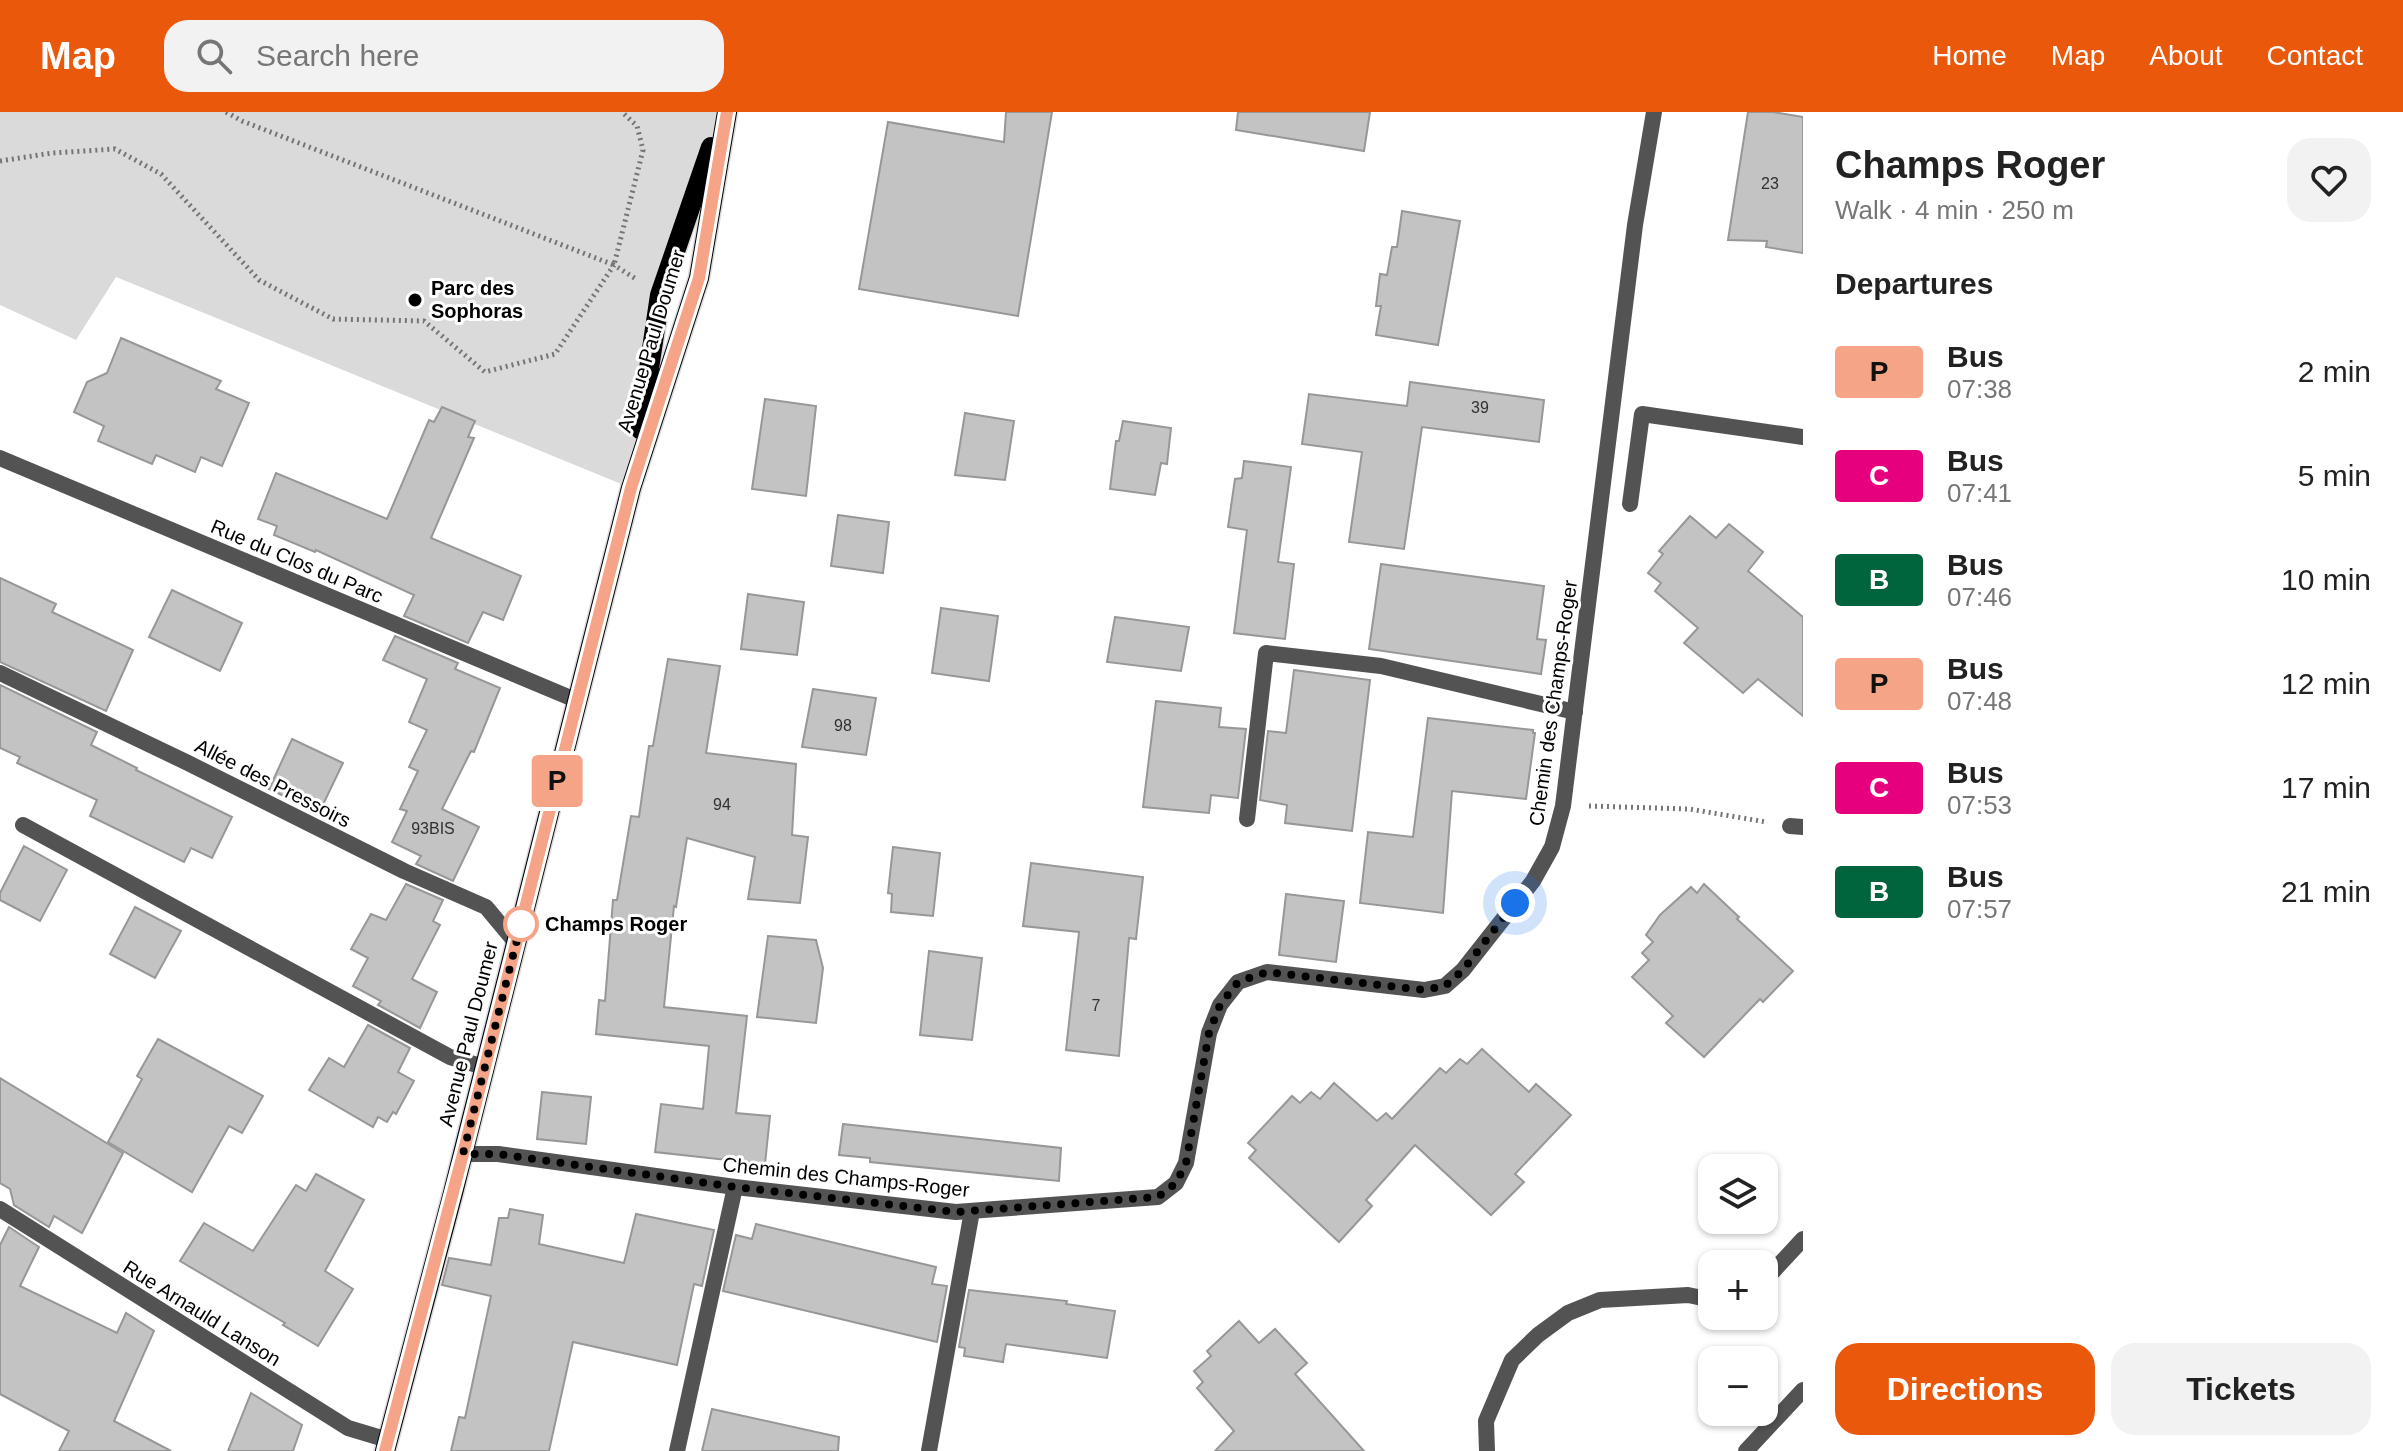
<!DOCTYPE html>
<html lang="en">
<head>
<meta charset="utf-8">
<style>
  body { margin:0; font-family:Arial,sans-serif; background:#f2f2f2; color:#222; height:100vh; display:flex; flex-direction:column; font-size:30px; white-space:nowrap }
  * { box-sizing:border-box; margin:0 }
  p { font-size:26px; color:#767676 }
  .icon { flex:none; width:44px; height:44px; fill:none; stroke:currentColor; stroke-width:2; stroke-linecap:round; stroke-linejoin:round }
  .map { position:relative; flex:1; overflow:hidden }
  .panel { display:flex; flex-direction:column; background:#fff; width:600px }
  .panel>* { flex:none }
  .badge { padding:0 16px; border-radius:6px; font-size:28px; line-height:52px }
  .tools { position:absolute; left:1698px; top:1042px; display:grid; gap:16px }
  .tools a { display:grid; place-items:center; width:80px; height:80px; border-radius:16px; background:#fff; box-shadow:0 2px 6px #0004; font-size:40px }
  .you { position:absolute; width:40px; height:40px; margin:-20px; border:6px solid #fff; border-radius:50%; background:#1a73e8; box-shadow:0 0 0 12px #1a73e833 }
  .map>.badge { position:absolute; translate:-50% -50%; box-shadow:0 0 0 4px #fff }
  h2 { padding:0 32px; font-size:30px; line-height:72px }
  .round { display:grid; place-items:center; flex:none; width:84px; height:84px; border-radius:24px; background:#f2f2f2 }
  .headline { display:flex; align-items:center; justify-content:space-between; height:136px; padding:0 32px }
  h1 { font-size:38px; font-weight:800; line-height:60px }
  .action { display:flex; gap:16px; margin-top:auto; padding:16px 32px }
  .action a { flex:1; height:92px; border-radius:24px; background:#ea580c; color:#fff; font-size:32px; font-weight:800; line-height:92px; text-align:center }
  .action a+a { background:#f2f2f2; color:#222 }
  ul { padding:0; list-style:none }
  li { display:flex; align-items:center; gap:24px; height:104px; padding:0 32px }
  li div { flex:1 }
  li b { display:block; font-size:30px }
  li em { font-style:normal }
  li .badge { min-width:88px; font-weight:700; text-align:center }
  header { display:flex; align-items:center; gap:48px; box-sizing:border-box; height:112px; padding:0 40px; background:#ea580c; color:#fff }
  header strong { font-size:38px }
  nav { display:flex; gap:44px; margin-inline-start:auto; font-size:28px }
  .search { width:560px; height:72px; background:#f2f2f2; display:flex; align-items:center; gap:20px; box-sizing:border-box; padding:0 28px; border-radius:24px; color:#767676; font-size:30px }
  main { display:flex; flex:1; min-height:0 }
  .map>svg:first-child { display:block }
  .green { fill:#dadada }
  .building { fill:#c3c3c3; stroke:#979797; stroke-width:2 }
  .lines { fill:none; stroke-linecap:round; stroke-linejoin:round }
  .primary-casing { stroke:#dbdbdb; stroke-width:23 }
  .path { stroke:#757575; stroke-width:5; stroke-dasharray:2 4; stroke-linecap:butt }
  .lane { stroke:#535353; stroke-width:16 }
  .street { stroke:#535353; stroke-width:16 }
  .primary { stroke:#000; stroke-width:20 }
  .line-casing { stroke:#fff; stroke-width:18 }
  .line { stroke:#f5a488; stroke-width:12 }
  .walk { stroke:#000; stroke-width:8; stroke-dasharray:0 14.4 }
  .poi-dot { fill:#000; stroke:#fff; stroke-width:3 }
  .stop-dot { fill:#fff; stroke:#f5a488; stroke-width:4 }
  .labels { text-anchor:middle; stroke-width:6; stroke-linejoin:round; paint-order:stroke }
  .number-label { font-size:16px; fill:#313131 }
  .poi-label { font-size:20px; font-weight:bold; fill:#000; stroke:#fff; text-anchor:start }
  .street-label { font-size:20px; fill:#000; stroke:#fff }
  .stop-label { font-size:20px; font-weight:bold; fill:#000; stroke:#fff; text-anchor:start }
</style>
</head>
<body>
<header>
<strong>Map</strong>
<div class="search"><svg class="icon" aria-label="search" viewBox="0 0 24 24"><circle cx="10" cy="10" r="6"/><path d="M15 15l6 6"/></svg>Search here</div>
<nav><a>Home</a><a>Map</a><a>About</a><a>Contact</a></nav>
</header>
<main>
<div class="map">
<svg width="1803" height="1339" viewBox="0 0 1803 1339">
  <rect width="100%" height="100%" fill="#fff"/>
  <polygon class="green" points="0,0 723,0 660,183 631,376 116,165 76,228 0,193"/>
  <g class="building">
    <polygon points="1006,0 1052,0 1018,204 859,177 888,10 1004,30"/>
    <polygon points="1238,0 1370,0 1364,39 1236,18"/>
    <polygon points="1748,0 1773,0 1803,5 1803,141 1766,135 1767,129 1728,128"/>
    <polygon points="1402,99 1460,109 1438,233 1376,223 1381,194 1376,194 1380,162 1387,163 1392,135 1397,135"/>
    <polygon points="121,226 221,269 216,277 249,291 222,354 201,345 195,360 156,343 152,352 98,329 104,314 74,300 87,270 107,261"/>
    <polygon points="1410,270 1544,288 1539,330 1422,315 1404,437 1349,430 1362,340 1302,332 1309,282 1407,294"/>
    <polygon points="765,287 816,294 806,384 752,377"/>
    <polygon points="442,295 475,309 468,325 474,326 431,426 521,464 503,508 483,500 468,531 404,504 414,483 316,438 315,440 274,423 277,414 258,407 276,361 387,407 429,308 434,310"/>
    <polygon points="965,301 1014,309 1005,368 955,363"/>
    <polygon points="1123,309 1171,316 1167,352 1161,351 1155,383 1110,377 1116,329 1119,329"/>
    <polygon points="1244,349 1291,355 1278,450 1294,452 1285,527 1234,521 1247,418 1228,415 1235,367 1242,366"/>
    <polygon points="838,403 889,410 883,461 831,454"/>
    <polygon points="1690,404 1716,426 1729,412 1763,440 1748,459 1803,505 1803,604 1758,567 1743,581 1684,531 1698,516 1655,479 1661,471 1648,461 1663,442 1659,439"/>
    <polygon points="1381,452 1544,474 1537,527 1546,528 1541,562 1369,537"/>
    <polygon points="0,466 56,492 52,500 133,538 106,599 0,550"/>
    <polygon points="172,478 242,511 220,559 149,525"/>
    <polygon points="748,482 804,490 797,543 741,537"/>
    <polygon points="941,496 998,504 989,569 932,561"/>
    <polygon points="1115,505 1189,515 1181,559 1107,550"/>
    <polygon points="395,524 458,551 455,557 500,576 474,640 471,639 442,697 479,715 453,769 416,752 421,744 392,730 407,699 400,697 418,659 409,655 427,618 409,610 427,567 383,548"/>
    <polygon points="668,547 720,554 706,641 796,652 792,723 808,725 800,791 748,787 755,745 687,726 676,795 674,794 664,895 747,904 736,1001 770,1004 765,1052 655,1040 661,992 703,997 709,934 596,922 599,888 605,889 613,788 617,788 631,704 639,705 649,634 653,634"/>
    <polygon points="1294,558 1370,568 1352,719 1285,711 1287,693 1260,688 1268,619 1286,621"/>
    <polygon points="0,573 97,620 91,633 137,656 136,658 232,705 212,746 191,736 184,750 90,704 97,688 17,651 20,645 0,636"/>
    <polygon points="813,577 876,586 866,643 802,635"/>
    <polygon points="1156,589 1221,596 1219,615 1246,617 1238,686 1211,683 1209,701 1143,695"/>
    <polygon points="1428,606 1533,618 1533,621 1535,621 1526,687 1452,679 1443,801 1360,791 1368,720 1413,725"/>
    <polygon points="292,627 343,651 319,701 269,677"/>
    <polygon points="24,734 67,758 40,809 0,788 0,781"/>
    <polygon points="893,735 940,741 933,804 891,800 892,782 888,781"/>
    <polygon points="1031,751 1143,765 1136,827 1129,826 1119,944 1066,938 1079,820 1023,814"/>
    <polygon points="406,772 443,788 433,809 440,813 412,867 437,880 420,916 378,893 381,889 353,874 368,846 351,837 371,802 386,808"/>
    <polygon points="1704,772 1739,805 1737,807 1793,859 1763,890 1760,887 1704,945 1666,911 1673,904 1632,865 1649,848 1642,841 1653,830 1646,823 1660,803 1691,775 1697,781"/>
    <polygon points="1286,782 1344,789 1336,850 1279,843"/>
    <polygon points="135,795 181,819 155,866 110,842"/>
    <polygon points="768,824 816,828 823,856 816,911 757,905"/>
    <polygon points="929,839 982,846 972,928 920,923"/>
    <polygon points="368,913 410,936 398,960 414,969 396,1002 393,1000 387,1010 378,1005 373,1015 309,978 329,946 344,955"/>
    <polygon points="158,927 263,984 242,1021 229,1014 192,1080 108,1030 142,967 137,964"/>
    <polygon points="1482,937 1529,980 1536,972 1571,1003 1515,1062 1524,1070 1491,1103 1415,1033 1366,1088 1372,1094 1339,1130 1249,1046 1256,1038 1248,1031 1292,984 1300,991 1311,980 1320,987 1334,971 1377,1009 1386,1001 1392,1007 1440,956 1446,961 1460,947 1467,952"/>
    <polygon points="0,966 123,1041 82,1121 54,1104 49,1115 14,1093 10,1077 0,1071"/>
    <polygon points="542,980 591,985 586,1032 537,1027"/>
    <polygon points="843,1012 1061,1036 1059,1069 870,1050 870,1046 839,1043"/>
    <polygon points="316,1062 364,1088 325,1159 353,1177 318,1234 283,1213 285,1211 180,1149 204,1111 253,1139 296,1073 306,1079"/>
    <polygon points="510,1097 543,1103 539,1132 624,1151 636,1102 714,1118 702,1174 694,1172 677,1253 573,1230 549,1339 451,1339 459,1305 465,1306 491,1184 442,1173 449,1146 491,1153 499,1106 508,1106"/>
    <polygon points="756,1112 936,1155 932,1172 947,1174 937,1230 723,1179 736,1123 752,1127"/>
    <polygon points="9,1115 39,1135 20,1174 117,1221 126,1201 154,1219 114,1309 171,1339 59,1339 69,1319 0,1282 0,1133"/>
    <polygon points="969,1178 1067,1189 1066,1192 1115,1199 1107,1246 1006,1232 1003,1250 964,1244 965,1236 959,1235"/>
    <polygon points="1239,1209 1259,1231 1275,1217 1307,1251 1295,1262 1364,1339 1215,1339 1234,1319 1197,1276 1203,1270 1194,1259 1211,1244 1207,1239"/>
    <polygon points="251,1281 302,1313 293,1339 228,1339"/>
    <polygon points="712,1297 839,1325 838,1339 702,1339"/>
  </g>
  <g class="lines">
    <g class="primary-casing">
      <g id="primary">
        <polyline points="640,317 660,183 711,35"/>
        <polyline points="385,1339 453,1081 631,376 699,166 727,0"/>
      </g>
    </g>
    <g class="path">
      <polyline points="226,0 242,9 614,153 643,38 637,14 622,0"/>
      <polyline points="0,49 52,41 115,37 161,62 259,168 333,207 424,209 485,260 555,242 614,153 636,167"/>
      <polyline points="1589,694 1689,697 1766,710"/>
    </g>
    <g class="lane">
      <polyline points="1630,392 1642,302 1803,325"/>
      <polyline points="0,561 188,651 404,759 486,795 516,831"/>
      <polyline points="23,713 450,945 484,955"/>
      <polyline points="1790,714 1803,715"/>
      <polyline points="1764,1169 1803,1127"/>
      <polyline points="677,1339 735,1075"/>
      <polyline points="929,1339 972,1099"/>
      <polyline points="1487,1339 1486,1309 1512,1248 1538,1223 1568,1201 1600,1188 1688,1183 1712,1188"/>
    </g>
    <g class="street">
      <polyline points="0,346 578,589"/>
      <polyline points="1247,707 1266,541 1381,554 1575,600"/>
      <polyline points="463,1042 498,1042 735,1075 956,1100 1158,1085 1176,1071 1186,1051 1209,921 1220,893 1238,870 1267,860 1424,878 1445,874 1463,858 1533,769 1552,735 1563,694 1635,113 1654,0"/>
      <polyline points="0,1097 348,1316 388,1328"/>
      <polyline points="1746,1339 1803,1278"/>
    </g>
    <use href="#primary" class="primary"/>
  </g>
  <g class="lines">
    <g class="line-casing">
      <polyline id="line" points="385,1339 463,1042 631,376 699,166 727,0"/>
    </g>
    <use href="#line" class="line"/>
    <polyline class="walk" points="521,812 524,800 463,1042 498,1042 735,1075 956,1100 1158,1085 1176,1071 1186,1051 1209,921 1220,893 1238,870 1267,860 1424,878 1445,874 1463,858 1515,791"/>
  </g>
  <circle class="poi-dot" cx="415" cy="188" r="8"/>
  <circle class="stop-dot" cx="521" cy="812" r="16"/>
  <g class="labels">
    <g class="number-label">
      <text x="1770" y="77">23</text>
      <text x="1480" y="301">39</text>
      <text x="843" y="619">98</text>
      <text x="722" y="698">94</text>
      <text x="433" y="722">93BIS</text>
      <text x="1096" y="899">7</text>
    </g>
    <g class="poi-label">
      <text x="431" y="183">Parc des<tspan x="431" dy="23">Sophoras</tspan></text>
    </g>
    <g class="street-label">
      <text transform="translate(651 229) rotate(-73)" y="7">Avenue Paul Doumer</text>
      <text transform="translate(297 449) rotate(23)" y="7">Rue du Clos du Parc</text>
      <text transform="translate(1553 591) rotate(-82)" y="7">Chemin des Champs-Roger</text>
      <text transform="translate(273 671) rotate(27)" y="7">Allée des Pressoirs</text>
      <text transform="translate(468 922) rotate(-76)" y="7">Avenue Paul Doumer</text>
      <text transform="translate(846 1065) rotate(6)" y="7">Chemin des Champs-Roger</text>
      <text transform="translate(202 1201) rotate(32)" y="7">Rue Arnauld Lanson</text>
    </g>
    <g class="stop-label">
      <text x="545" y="819">Champs Roger</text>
    </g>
  </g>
</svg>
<div class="tools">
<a><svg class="icon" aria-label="layers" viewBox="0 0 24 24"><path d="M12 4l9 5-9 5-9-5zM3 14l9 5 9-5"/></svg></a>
<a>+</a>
<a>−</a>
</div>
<div class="you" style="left:1515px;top:791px"></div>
<b class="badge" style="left:557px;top:669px;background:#f5a488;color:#111">P</b>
</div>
<section class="panel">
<div class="headline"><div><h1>Champs Roger</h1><p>Walk · 4 min · 250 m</p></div><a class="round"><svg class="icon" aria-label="heart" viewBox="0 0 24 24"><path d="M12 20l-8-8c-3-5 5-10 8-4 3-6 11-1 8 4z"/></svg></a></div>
<h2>Departures</h2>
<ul>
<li><span class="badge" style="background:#f5a488;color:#111">P</span><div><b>Bus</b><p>07:38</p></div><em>2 min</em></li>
<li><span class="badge" style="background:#e6007e;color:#fff">C</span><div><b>Bus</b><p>07:41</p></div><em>5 min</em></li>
<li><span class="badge" style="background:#00643c;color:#fff">B</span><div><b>Bus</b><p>07:46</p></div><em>10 min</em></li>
<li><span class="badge" style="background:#f5a488;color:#111">P</span><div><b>Bus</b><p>07:48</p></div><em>12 min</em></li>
<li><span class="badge" style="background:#e6007e;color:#fff">C</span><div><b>Bus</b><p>07:53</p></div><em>17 min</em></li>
<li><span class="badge" style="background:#00643c;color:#fff">B</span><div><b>Bus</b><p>07:57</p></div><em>21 min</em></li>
</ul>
<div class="action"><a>Directions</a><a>Tickets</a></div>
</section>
</main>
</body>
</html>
